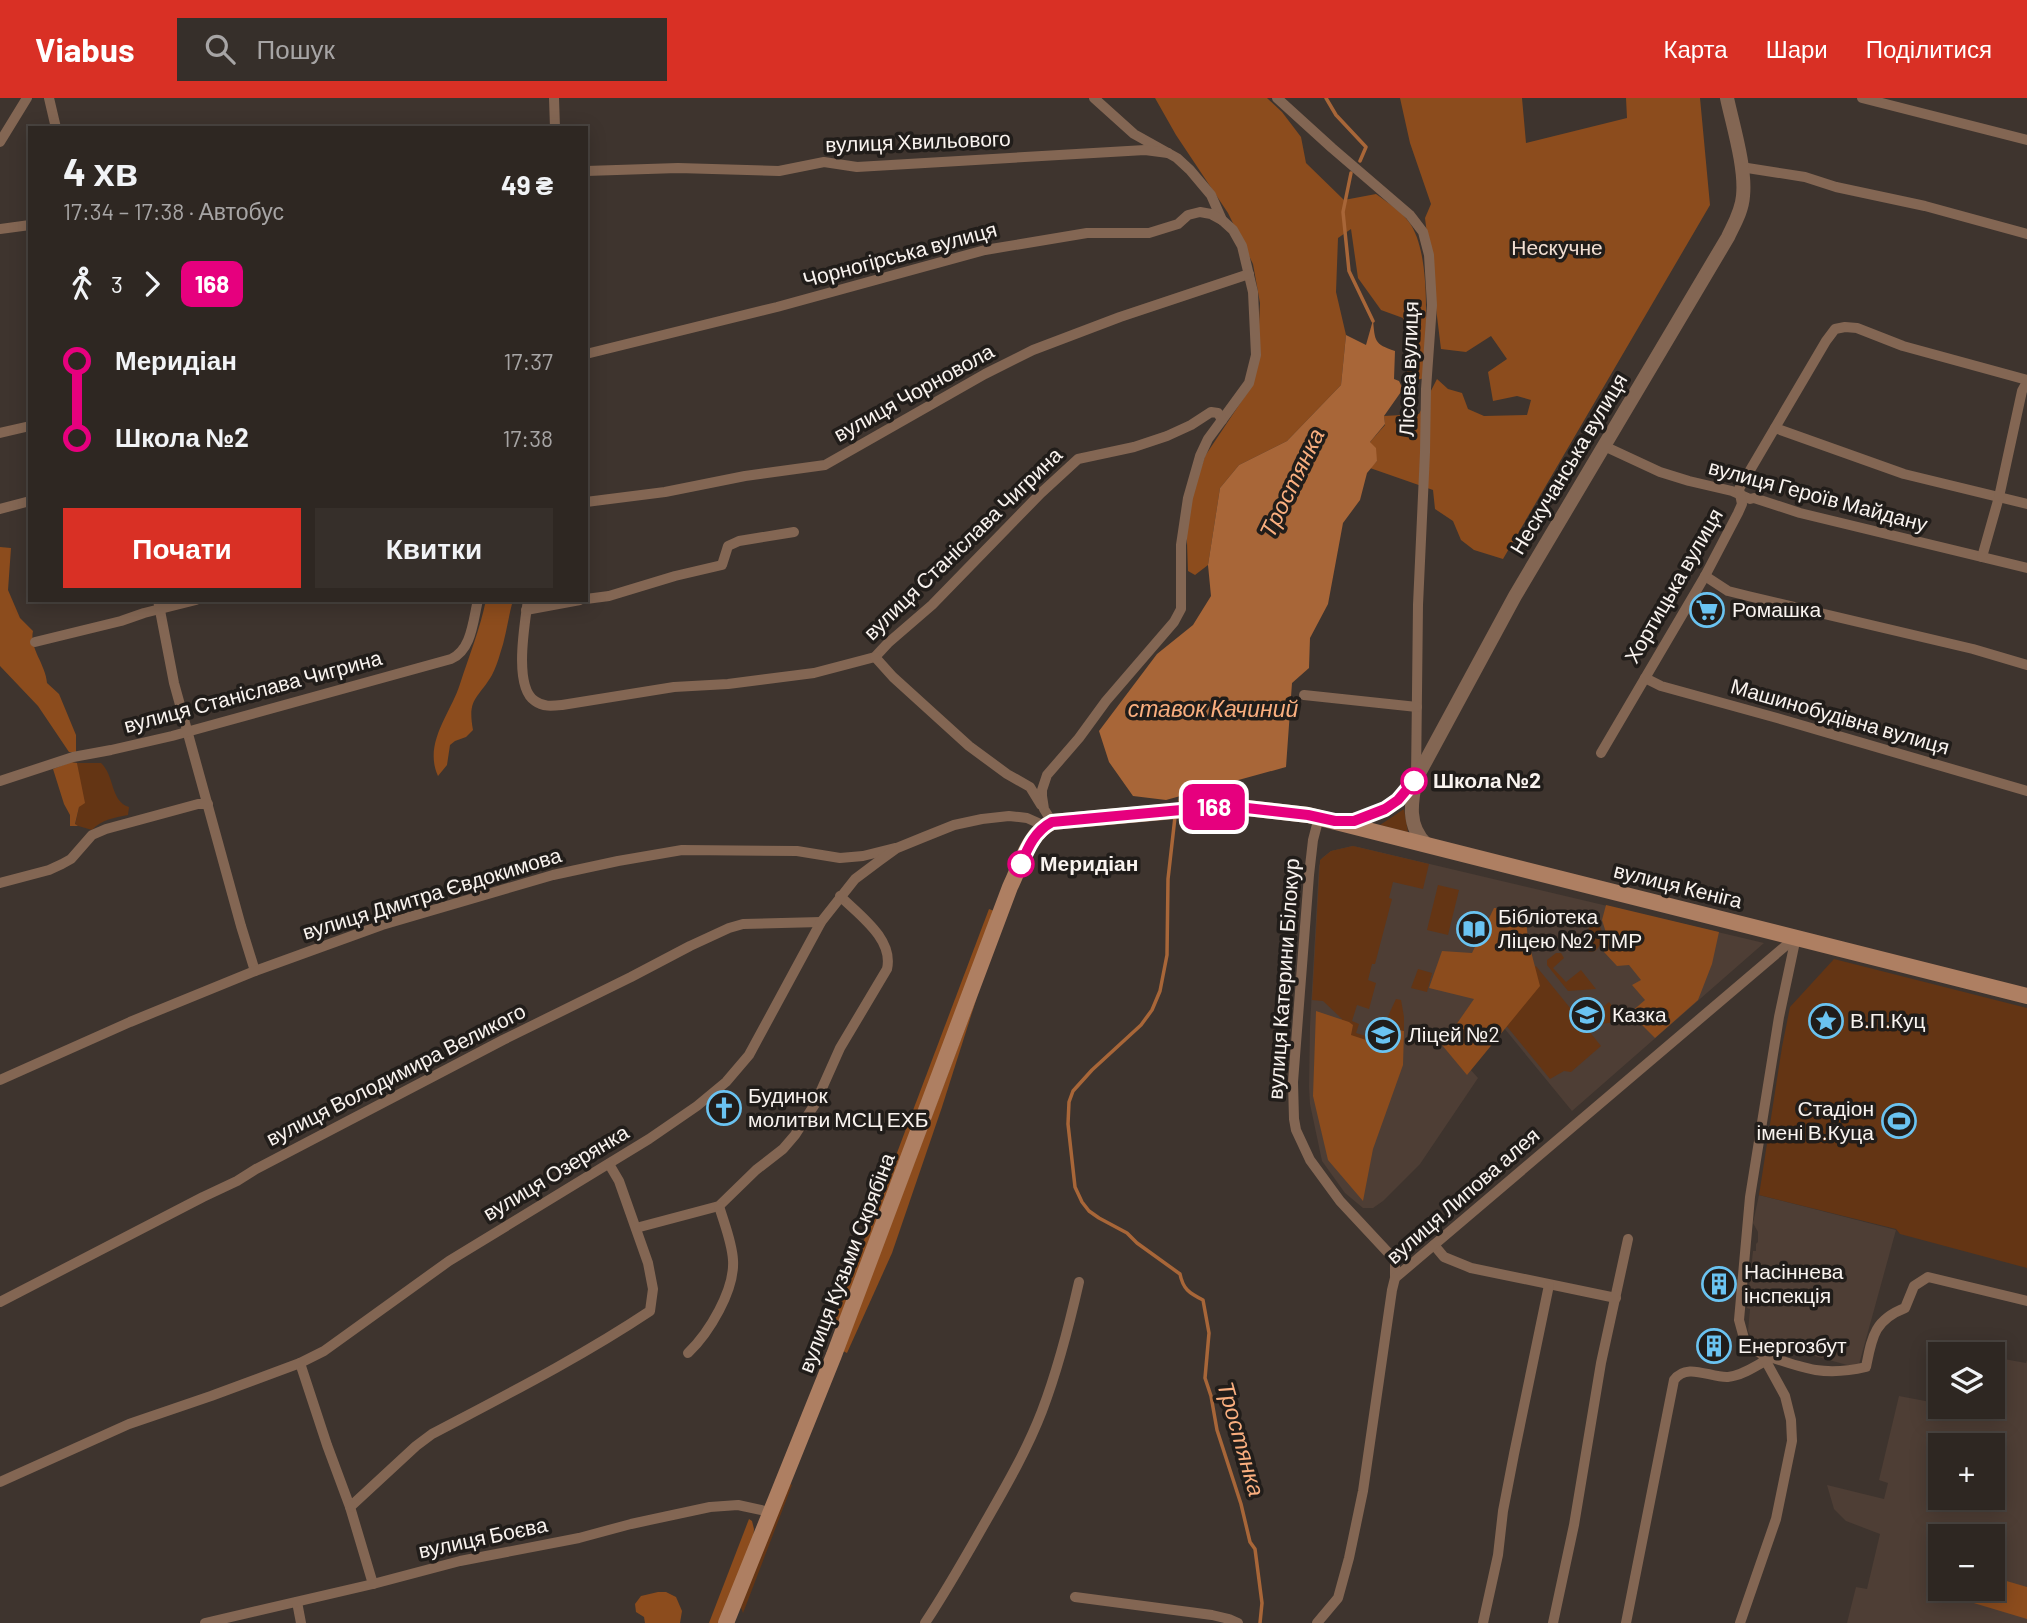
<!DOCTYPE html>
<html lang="uk">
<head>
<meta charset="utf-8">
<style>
  body { margin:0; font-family:Barlow,sans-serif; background:#362f2a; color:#f1f3f6; height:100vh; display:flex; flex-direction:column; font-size:26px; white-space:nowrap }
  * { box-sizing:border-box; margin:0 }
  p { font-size:23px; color:#a7a5a5 }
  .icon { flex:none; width:38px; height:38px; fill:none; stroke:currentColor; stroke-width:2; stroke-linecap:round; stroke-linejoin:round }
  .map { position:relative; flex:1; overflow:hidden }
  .sheet { position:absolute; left:28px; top:28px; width:560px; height:476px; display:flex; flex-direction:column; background:#2e2722; border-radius:0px; box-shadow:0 4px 18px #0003,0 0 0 2px #494440 }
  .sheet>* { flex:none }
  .badge { padding:0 14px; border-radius:10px; font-size:24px; line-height:46px }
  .tools { position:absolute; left:1928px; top:1244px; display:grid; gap:14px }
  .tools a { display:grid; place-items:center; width:77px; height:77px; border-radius:0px; background:#2e2722; box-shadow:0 4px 18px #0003,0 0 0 2px #494440; font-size:35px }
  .map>.badge { position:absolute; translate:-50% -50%; box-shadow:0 0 0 4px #fff }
  .legs { display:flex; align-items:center; gap:10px; height:77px; padding:0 35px; font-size:23px }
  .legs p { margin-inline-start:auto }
  .headline { display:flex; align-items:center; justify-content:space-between; height:119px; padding:0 35px }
  h1 { font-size:38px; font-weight:700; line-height:52px }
  .primary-button { display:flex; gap:14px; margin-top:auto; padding:14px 35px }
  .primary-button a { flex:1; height:80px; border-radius:0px; background:#d93025; color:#fff; font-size:28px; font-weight:700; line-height:80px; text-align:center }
  .primary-button a+a { background:#362f2a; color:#f1f3f6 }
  ul { padding:0 35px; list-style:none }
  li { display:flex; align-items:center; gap:24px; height:77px; font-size:26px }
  li i { display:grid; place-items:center; width:10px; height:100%; margin:0 9px; background:currentColor }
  li i::after { content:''; width:18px; height:18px; margin:-9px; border:5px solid; border-radius:50%; background:#2e2722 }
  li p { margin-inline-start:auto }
  li:first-child i { background:linear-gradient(#0000 50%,currentColor 0) }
  li:last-child i { background:linear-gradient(currentColor 50%,#0000 0) }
  header { display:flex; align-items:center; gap:42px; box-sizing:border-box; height:98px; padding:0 35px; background:#d93025; color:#fff }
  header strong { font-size:33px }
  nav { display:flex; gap:38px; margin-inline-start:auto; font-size:24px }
  .search { width:490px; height:63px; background:#362f2a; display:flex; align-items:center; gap:18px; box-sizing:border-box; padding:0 24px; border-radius:0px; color:#a7a5a5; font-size:26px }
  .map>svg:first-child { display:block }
  .built { fill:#4e3e35; fill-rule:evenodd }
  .green { fill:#643514 }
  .forest { fill:#8c4c1d }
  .water { fill:#a86638 }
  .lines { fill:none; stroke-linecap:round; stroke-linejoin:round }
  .stream { stroke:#a86638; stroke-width:3.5 }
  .minor { stroke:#836653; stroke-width:10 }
  .tertiary { stroke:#836653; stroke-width:14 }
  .secondary { stroke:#ae7f62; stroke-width:16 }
  .line-1-casing { stroke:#fff; stroke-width:16 }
  .line-1 { stroke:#e6007e; stroke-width:10 }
  .stop-1-dot { fill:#fff; stroke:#e6007e; stroke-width:3.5 }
  .labels { text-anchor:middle; stroke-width:7; stroke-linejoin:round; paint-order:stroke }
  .street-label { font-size:21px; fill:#f9f3ef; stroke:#211d1a }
  .park-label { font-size:21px; fill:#f1ded2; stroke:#211d1a }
  .poi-label { font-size:21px; fill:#f9f3ef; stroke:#211d1a; text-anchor:start }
  .stop-label { font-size:21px; font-weight:bold; fill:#f9f3ef; stroke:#211d1a; text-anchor:start }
  .water-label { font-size:23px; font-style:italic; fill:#faaf7f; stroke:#211d1a }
</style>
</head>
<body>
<header>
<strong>Viabus</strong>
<div class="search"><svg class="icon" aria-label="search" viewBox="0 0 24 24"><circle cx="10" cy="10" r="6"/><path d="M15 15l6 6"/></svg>Пошук</div>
<nav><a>Карта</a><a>Шари</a><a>Поділитися</a></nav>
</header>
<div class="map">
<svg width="2027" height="1525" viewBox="0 0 2027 1525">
  <rect width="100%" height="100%" fill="#3e342e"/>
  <g class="built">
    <polygon points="1352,748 1358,749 1764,845 1572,1013 1486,908 1447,945 1478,980 1420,1066 1383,1103 1373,1110 1363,1110 1345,1095 1322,1063 1310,1006 1309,989 1310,928 1319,768 1322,760 1331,753"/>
    <polygon points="1759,1097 1896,1132 1858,1270 1752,1241 1748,1233 1750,1211 1747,1210 1753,1153 1756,1153 1756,1146 1758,1144 1758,1134 1753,1125"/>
    <path d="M1993 1259 2026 1265 2027 1262V1525H1847L1856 1489 1867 1491 1880 1436 1846 1423 1834 1411 1827 1387 1884 1401 1888 1385 1879 1382 1899 1298 1941 1306V1309H1993ZM1941 1348H1993V1400H1941ZM1941 1438H1993V1491H1941Z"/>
  </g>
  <g class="green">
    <path d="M77 665H101C115 678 110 703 129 709L128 717C114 720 102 721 92 732L75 727 79 709 83 702Z"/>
    <polygon points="1404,711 1408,734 1380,727"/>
    <polygon points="1353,748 1429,766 1423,791 1393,784 1389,800 1392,801 1375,866 1372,866 1368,882 1376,885 1369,911 1357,907 1352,923 1359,926 1356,935 1372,940 1360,957 1346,951 1342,921 1323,903 1312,902 1320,762 1331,753"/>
    <polygon points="1438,787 1459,792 1448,837 1427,832"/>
    <path d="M1596 823C1604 831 1604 846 1595 853L1589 854C1581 845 1586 833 1593 824Z"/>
    <polygon points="1556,855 1561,855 1564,860 1553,870 1566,884 1581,872 1596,891 1568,893 1547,867 1547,862"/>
    <polygon points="1834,861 2027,910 2027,1170 1900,1136 1896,1131 1759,1097 1782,949 1790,909"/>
    <polygon points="1536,868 1601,948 1571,974 1564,973 1550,981 1491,909"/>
    <polygon points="1418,871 1432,875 1427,894 1411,890"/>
    <polygon points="1396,901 1401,902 1404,919 1404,933 1386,930 1384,927"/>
    <polygon points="1582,903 1593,917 1609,904 1624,923 1592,927 1581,914"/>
    <polygon points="790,1386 792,1387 743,1515 740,1507"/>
  </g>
  <g class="forest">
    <path d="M1155 0H1267L1282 14 1301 39 1306 65 1344 102 1376 96C1387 104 1401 113 1409 124 1433 157 1425 240 1424 280L1408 285 1403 220 1381 212 1358 180 1351 131 1338 140 1336 194 1346 237 1341 287 1287 343 1239 367 1220 390 1208 467 1195 477 1188 473 1186 416 1205 358 1249 292 1257 272 1260 205 1253 166 1228 115 1176 37Z"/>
    <polygon points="1400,0 1522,0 1526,45 1627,20 1626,0 1700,0 1710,107 1503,461 1474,452 1461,442 1453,423 1435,411 1433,392 1370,370 1377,363 1370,344 1385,327 1384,318 1419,316 1437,281 1448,291 1462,295 1468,311 1484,318 1527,317 1531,302 1517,298 1493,303 1488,274 1507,261 1491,238 1466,254 1441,251 1425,120 1431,106 1410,45"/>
    <path d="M0 449 11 450 8 492 20 520 33 533C29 550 46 567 47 585L59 596 76 637V654H69L38 608 0 568Z"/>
    <path d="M486 502H513C508 520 506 539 500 556 498 563 495 571 492 577 478 601 467 600 473 632L466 639 455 643 450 647 447 667 438 678C423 645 451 615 460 586 469 558 480 531 486 502Z"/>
    <polygon points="71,664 77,665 85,705 79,709 75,726 78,728 70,728 70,717 64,706 53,671"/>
    <polygon points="1236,688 1245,690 1248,699 1245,702 1181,706 1178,703 1179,698"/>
    <polygon points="1606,807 1719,834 1712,866 1698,902 1655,940 1630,915 1645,902 1632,887 1641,882 1629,867 1617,868 1604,854 1608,841 1602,822"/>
    <polygon points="1494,810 1525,810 1528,842 1540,888 1467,977 1442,947 1474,901 1429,890 1442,853 1472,855"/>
    <polygon points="989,811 997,814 841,1230 832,1227"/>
    <polygon points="977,899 942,1009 892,1155 847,1255 843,1253"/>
    <polygon points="1316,913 1349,924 1353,927 1351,937 1369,943 1386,930 1404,933 1403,967 1373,1051 1363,1103 1328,1062 1313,998"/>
    <polygon points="749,1421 752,1423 754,1431 753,1443 720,1525 709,1525"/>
    <polygon points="1993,1479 2027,1489 2027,1521 1967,1503 1970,1491 1993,1491"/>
    <polygon points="658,1494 666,1494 676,1499 682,1513 680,1525 645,1525 644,1519 636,1514 635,1506 641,1498"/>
  </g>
  <path class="water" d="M1373 222C1375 243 1374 246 1395 253L1394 281 1399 283 1403 291 1384 318 1385 326 1370 344 1376 350 1377 363 1367 375 1360 402 1343 425 1328 506 1310 540 1309 570 1292 585 1286 669 1166 702 1133 698 1109 664 1099 633 1157 556 1193 527 1211 498 1208 467 1220 390 1239 367 1287 343 1341 287 1346 237 1366 247Z"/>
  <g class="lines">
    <g class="stream">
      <polyline points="1326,0 1336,17 1366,49 1360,63"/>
      <polyline points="1351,75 1343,114 1349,173 1373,223"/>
      <path d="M1175 719 1168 781 1167 857 1160 893 1152 912 1141 927 1092 972 1073 993 1069 1004 1068 1026 1075 1089 1082 1104 1089 1113 1099 1120 1127 1135 1137 1145 1180 1176C1183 1191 1189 1195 1203 1202L1209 1235 1205 1280 1211 1298 1217 1332 1241 1406 1250 1444 1255 1451 1262 1505 1260 1525"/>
    </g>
    <g class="minor">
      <polyline points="49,0 56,30"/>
      <polyline points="554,0 555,30"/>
      <polyline points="1094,0 1134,36 1177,60 1190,72 1211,97 1222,122 1233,132 1242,148 1253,194 1256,257 1249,285 1222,322"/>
      <polyline points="1277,0 1332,50 1410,117 1423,134 1429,157 1432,207 1426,291 1425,354 1418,507 1416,681"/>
      <polyline points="1862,0 2027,42"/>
      <polyline points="0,44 27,0"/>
      <polyline points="1741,69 1805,79 1836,89 1925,108 2027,136"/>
      <polyline points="586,73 678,70 779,73 824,64 857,69 1145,52 1168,55"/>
      <polyline points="0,131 30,127"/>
      <polyline points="586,256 777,209 985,152 1087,135 1149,135 1178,126 1188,117 1200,114 1211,116 1222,122"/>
      <polyline points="1775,330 1904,376 2027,406"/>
      <polyline points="0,335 30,328"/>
      <polyline points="1604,348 1660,374 1689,383 1732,393 1750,401 1754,400 1800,415 2027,470"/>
      <polyline points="586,404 665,394 745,378 825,367 985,276 1033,252 1120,219 1249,176"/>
      <polyline points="0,411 30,403"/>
      <polyline points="1982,459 1999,399 2022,293 2027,284"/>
      <polyline points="1705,478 1728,493 1748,498 1973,551 2027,567"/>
      <polyline points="586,501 609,498 675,478 722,467 728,448 739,443 794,434"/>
      <polyline points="158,502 174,585 241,828 255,873"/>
      <path d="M528 502C525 525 513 589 535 603 543 609 552 608 562 607L674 589 728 586 814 575 875 559 888 545 932 507 1041 395 1078 361 1134 349 1167 338 1191 327 1211 314 1218 315 1222 322 1208 341 1200 358 1188 400 1181 447V511L1174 524 1106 603 1079 640 1047 677 1042 692V698L1044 711 1052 724"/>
      <polyline points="526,512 580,502"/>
      <polyline points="35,544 121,523 144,515 196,502"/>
      <polyline points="875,559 893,579 969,648 1007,676 1030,689 1041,707"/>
      <polyline points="1645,580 1661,588 1777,620 2027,693"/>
      <polyline points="1304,597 1417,609"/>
      <polyline points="1601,655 1705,478 1738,415 1742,406 1739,391 1826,243 1835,231 1845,229 1857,230 1903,248 2027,282"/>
      <path d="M0 683 73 659 111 652 172 638 451 561C472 552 473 522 478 502"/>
      <polyline points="1319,719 1313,742 1309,777 1293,984 1294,1021 1296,1032 1310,1062 1340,1103 1395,1162 1395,1180"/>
      <polyline points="0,785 49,772 62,766 71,761 92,737 106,731 198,706 208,706"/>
      <polyline points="0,982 130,924 255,873 382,827 553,777 618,763 682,752 797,753 840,760 863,758 895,750"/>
      <path d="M636 1130 719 1108 756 1072 783 1051 795 1037 815 1006 840 950 887 871C894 841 859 817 840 798"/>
      <polyline points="1434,1147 1444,1159 1471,1170 1616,1200"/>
      <polyline points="0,1204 203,1099 237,1083 256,1071 503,942 631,879 690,848 729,830 743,826 821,824"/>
      <path d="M688 1255C709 1235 735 1192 733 1162 732 1144 724 1125 719 1108"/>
      <path d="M1762 1256C1802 1270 1823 1279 1866 1269 1872 1239 1874 1222 1905 1210L1914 1188 1928 1179 2027 1203"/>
      <polyline points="300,1265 327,1347 350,1409 373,1486"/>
      <polyline points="0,1384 129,1326 211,1298 300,1265 324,1253 449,1163 649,1041 697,1008 726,984 749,957 821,824 855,781 879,763 897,750 924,739 954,727 982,721 1009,718 1019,719 1027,720 1045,728"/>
      <path d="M350 1409 416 1348 432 1336C506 1297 581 1259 650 1213L653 1191 648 1165 619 1083 609 1066"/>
      <polyline points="1075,1499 1212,1517 1229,1521 1238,1525"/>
      <polyline points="297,1504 301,1525"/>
      <polyline points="205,1525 373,1486 460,1463 579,1440 631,1426 710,1409 738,1407 770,1414"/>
      <path d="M925 1525C947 1492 966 1458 986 1423 1006 1388 1027 1352 1042 1313 1058 1271 1069 1228 1079 1184"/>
      <polyline points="1317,1525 1338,1500 1349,1460 1363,1393 1392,1192 1395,1180 1796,839"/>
      <polyline points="1483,1525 1498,1457 1503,1413 1514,1356 1549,1187"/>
      <polyline points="1553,1525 1574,1427 1601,1265 1628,1141"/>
      <path d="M1626 1525 1674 1282C1687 1264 1710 1280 1728 1279 1741 1278 1754 1269 1765 1263"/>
      <polyline points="1740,1525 1776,1421 1792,1343 1791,1322 1785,1298 1762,1256 1752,1251 1745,1244 1739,1222 1750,1099 1779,919 1796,839"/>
    </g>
    <g class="tertiary">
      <path d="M1340 723C1372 722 1395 708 1414 683"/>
      <path d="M1426 746C1407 728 1411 704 1416 681L1515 498 1728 139C1734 126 1742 113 1743 98 1746 70 1733 28 1727 0"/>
    </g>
    <path class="secondary" d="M726 1525 834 1257 1010 789C1021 767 1028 736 1052 724L1208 710 1238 709 1308 717 2027 898"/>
  </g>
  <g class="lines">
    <g class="line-1-casing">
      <path id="line-1" d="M1021 766C1028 749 1035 733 1052 724L1181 712 1238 709 1308 717 1335 723H1354L1385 711 1398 702 1414 683"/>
    </g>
    <use href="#line-1" class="line-1"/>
  </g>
  <defs>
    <g id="supermarket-ring" transform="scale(1.75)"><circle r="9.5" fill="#211d1a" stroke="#6ac3f1" stroke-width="1.5"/><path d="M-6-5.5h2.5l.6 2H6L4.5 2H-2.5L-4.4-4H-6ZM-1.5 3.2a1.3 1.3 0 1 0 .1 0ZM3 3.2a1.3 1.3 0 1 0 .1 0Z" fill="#6ac3f1"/></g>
    <g id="library-ring" transform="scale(1.75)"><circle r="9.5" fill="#211d1a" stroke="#6ac3f1" stroke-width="1.5"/><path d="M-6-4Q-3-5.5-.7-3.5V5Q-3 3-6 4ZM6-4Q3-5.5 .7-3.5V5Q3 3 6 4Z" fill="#6ac3f1"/></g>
    <g id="school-ring" transform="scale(1.75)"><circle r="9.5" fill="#211d1a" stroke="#6ac3f1" stroke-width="1.5"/><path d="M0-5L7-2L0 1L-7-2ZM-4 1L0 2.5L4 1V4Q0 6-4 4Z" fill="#6ac3f1"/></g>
    <g id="sight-ring" transform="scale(1.75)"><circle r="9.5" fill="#211d1a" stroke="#6ac3f1" stroke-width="1.5"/><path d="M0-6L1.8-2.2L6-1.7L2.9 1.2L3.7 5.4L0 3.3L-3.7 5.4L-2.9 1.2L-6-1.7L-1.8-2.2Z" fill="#6ac3f1"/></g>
    <g id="church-ring" transform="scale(1.75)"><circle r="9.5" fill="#211d1a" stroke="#6ac3f1" stroke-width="1.5"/><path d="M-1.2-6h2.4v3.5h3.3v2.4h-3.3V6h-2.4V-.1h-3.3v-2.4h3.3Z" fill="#6ac3f1"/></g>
    <g id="stadium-ring" transform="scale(1.75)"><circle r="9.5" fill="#211d1a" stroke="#6ac3f1" stroke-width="1.5"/><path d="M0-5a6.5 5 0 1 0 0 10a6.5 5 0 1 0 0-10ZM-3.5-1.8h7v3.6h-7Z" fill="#6ac3f1"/></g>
    <g id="building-ring" transform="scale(1.75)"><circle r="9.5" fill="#211d1a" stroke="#6ac3f1" stroke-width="1.5"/><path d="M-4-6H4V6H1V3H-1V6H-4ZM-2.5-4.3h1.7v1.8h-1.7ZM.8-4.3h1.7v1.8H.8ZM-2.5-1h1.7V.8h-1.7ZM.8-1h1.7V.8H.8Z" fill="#6ac3f1"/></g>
  </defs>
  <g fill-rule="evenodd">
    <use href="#supermarket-ring" x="1707" y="512"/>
    <use href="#library-ring" x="1474" y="831"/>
    <use href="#school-ring" x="1587" y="917"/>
    <use href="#sight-ring" x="1826" y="923"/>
    <use href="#school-ring" x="1383" y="937"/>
    <use href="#church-ring" x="724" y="1010"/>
    <use href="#stadium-ring" x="1899" y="1023"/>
    <use href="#building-ring" x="1719" y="1186"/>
    <use href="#building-ring" x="1714" y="1248"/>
  </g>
  <g class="stop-1-dot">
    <circle cx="1414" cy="683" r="12"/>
    <circle cx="1021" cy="766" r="12"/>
  </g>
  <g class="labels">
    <g class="street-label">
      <text transform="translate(918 44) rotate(-2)" y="7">вулиця Хвильового</text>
      <text transform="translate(900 157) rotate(-15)" y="7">Чорногірська вулиця</text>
      <text transform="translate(1409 271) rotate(-88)" y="7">Лісова вулиця</text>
      <text transform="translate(914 295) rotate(-29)" y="7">вулиця Чорновола</text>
      <text transform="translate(1569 366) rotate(-59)" y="7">Нескучанська вулиця</text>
      <text transform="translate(1818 398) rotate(15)" y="7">вулиця Героїв Майдану</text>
      <text transform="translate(963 446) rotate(-44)" y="7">вулиця Станіслава Чигрина</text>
      <text transform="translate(1674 488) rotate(-60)" y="7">Хортицька вулиця</text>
      <text transform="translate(253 594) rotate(-15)" y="7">вулиця Станіслава Чигрина</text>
      <text transform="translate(1840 619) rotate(16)" y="7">Машинобудівна вулиця</text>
      <text transform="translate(1678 788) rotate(14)" y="7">вулиця Кеніга</text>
      <text transform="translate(432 796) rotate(-17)" y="7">вулиця Дмитра Євдокимова</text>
      <text transform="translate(1284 881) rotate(-86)" y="7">вулиця Катерини Білокур</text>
      <text transform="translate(396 977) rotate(-27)" y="7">вулиця Володимира Великого</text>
      <text transform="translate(556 1075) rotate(-31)" y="7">вулиця Озерянка</text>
      <text transform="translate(1463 1098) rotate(-41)" y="7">вулиця Липова алея</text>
      <text transform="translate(847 1165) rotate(-69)" y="7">вулиця Кузьми Скрябіна</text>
      <text transform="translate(483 1440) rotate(-12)" y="7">вулиця Боєва</text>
    </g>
    <g class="park-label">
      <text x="1557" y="157">Нескучне</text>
    </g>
    <g class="poi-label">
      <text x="1732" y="519">Ромашка</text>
      <text x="1498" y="826">Бібліотека<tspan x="1498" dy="24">Ліцею №2 ТМР</tspan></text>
      <text x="1612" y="924">Казка</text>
      <text x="1850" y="930">В.П.Куц</text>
      <text x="1408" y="944">Ліцей №2</text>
      <text x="748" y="1005">Будинок<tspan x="748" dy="24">молитви МСЦ ЕХБ</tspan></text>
      <text x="1874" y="1018" text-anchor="end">Стадіон<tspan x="1874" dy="24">імені В.Куца</tspan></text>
      <text x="1744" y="1181">Насіннева<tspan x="1744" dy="24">інспекція</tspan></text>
      <text x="1738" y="1255">Енергозбут</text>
    </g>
    <g class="stop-label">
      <text x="1433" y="690">Школа №2</text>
      <text x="1040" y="773">Меридіан</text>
    </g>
    <g class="water-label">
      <text transform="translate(1292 385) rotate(-64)" y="8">Тростянка</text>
      <text x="1213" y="619">ставок Качиний</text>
      <text transform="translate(1241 1341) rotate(74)" y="8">Тростянка</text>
    </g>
  </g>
</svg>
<div class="tools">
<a><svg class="icon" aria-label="layers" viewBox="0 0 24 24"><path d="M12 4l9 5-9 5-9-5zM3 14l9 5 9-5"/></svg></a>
<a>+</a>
<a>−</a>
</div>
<b class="badge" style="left:1214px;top:709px;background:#e6007e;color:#fff">168</b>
<section class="sheet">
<div class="headline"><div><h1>4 хв</h1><p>17:34 – 17:38 · Автобус</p></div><b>49 ₴</b></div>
<div class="legs"><svg class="icon" aria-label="walk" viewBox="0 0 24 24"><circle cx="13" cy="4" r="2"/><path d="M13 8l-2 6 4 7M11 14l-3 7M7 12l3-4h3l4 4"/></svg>3<svg class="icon" aria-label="forward" viewBox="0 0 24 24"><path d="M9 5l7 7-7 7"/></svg><b class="badge" style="background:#e6007e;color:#fff">168</b></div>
<ul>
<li><i style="color:#e6007e"></i><b>Меридіан</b><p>17:37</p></li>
<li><i style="color:#e6007e"></i><b>Школа №2</b><p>17:38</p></li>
</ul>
<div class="primary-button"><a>Почати</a><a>Квитки</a></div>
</section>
</div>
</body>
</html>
